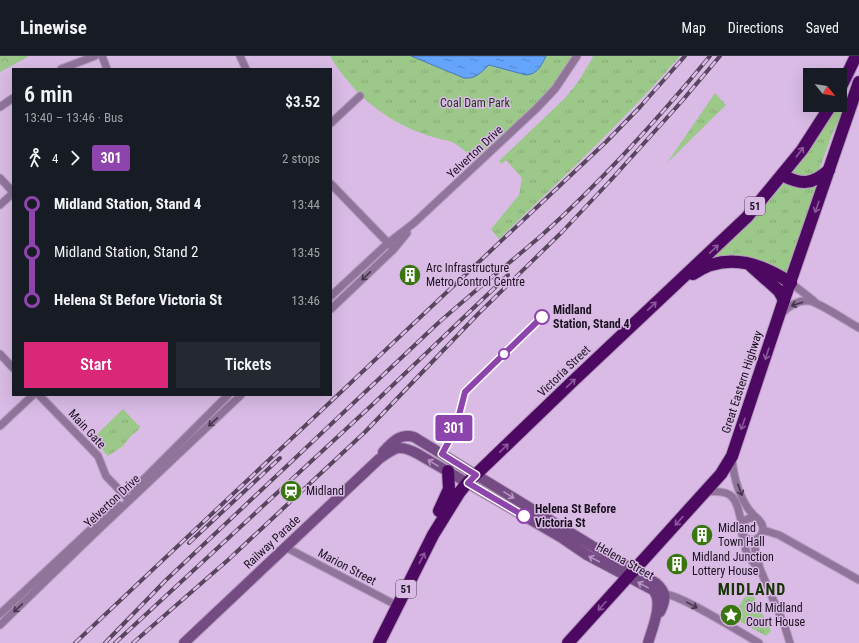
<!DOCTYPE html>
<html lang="en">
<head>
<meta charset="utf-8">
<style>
  body { margin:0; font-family:"Roboto Condensed",sans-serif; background:#242831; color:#f1f3f6; height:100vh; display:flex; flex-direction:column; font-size:15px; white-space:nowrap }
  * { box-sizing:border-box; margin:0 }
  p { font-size:13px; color:#9ea1a6 }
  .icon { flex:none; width:22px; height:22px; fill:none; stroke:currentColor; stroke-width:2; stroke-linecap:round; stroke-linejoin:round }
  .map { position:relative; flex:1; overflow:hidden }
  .drawer { position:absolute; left:12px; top:12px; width:320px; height:328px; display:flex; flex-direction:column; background:#171b24; border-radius:0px; box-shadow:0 4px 16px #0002 }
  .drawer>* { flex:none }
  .badge { padding:0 8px; border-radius:3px; font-size:14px; line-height:26px }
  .needle { width:26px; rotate:120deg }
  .controls { position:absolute; left:803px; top:12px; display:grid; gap:8px }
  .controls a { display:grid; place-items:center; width:44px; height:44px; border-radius:0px; background:#171b24; box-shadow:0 4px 16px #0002; font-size:20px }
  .map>.badge { position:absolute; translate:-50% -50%; box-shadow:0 0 0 2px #fff }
  .legs { display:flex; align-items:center; gap:6px; height:44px; padding:0 12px; font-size:13px }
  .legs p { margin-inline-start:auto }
  .overview { display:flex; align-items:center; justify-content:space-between; height:68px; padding:0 12px }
  h1 { font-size:22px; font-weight:600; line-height:30px }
  .primary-button { display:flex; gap:8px; margin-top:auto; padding:8px 12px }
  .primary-button a { flex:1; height:46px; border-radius:0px; background:#db2777; color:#fff; font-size:16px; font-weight:600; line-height:46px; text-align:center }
  .primary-button a+a { background:#242831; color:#f1f3f6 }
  ul { padding:0 12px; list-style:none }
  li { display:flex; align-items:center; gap:14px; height:48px; font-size:15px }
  li i { display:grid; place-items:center; width:6px; height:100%; margin:0 5px; background:currentColor }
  li i::after { content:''; width:10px; height:10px; margin:-5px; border:3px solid; border-radius:50%; background:#171b24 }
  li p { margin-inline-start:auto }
  li:first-child i { background:linear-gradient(#0000 50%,currentColor 0) }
  li:last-child i { background:linear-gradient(currentColor 50%,#0000 0) }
  header { display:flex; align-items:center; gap:24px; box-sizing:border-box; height:56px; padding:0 20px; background:#171b24; border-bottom:1px solid #363941 }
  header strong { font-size:19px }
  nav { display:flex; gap:22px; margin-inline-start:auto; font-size:14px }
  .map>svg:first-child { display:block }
  .grass { fill:url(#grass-tufts) }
  .forest { fill:url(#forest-crowns) }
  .water { fill:url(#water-ripples); stroke:#4e78b9 }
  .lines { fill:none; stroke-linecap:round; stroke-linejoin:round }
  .street-casing { stroke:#b399be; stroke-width:9 }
  .secondary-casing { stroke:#b399be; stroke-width:12 }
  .highway-casing { stroke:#b399be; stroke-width:14 }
  .street { stroke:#90749a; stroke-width:7 }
  .secondary { stroke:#744b83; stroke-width:10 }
  .highway { stroke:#4d0961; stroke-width:12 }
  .rail-casing { stroke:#57465e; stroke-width:4 }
  .rail { stroke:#d9bbe5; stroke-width:2.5; stroke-dasharray:8; stroke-linecap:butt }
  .oneway { stroke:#8c599c }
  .oneway2 { stroke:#45344b }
  .oneway3 { stroke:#b694c3 }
  .line-1-casing { stroke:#fff; stroke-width:9 }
  .line-1 { stroke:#8e44ad; stroke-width:6 }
  .stop-1-dot { fill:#fff; stroke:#8e44ad; stroke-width:2 }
  .labels { text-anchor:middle; stroke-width:3; stroke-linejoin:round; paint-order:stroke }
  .shield { fill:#d9bbe5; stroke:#55445b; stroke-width:1 }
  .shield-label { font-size:11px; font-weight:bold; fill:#1c1120 }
  .park-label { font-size:12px; fill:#203a14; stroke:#d9bbe5 }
  .street-label { font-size:12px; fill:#1c1120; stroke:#d9bbe5 }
  .poi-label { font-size:12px; fill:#1c1120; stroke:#d9bbe5; text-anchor:start }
  .stop-label { font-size:12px; font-weight:bold; fill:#1c1120; stroke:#d9bbe5; text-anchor:start }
  .district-label { font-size:16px; font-weight:bold; letter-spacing:1px; fill:#173405; stroke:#d9bbe5 }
</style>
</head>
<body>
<header>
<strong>Linewise</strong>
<nav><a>Map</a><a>Directions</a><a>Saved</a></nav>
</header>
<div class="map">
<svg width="859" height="587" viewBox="0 0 859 587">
  <defs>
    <pattern id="grass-tufts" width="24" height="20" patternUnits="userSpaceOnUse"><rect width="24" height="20" fill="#9cc889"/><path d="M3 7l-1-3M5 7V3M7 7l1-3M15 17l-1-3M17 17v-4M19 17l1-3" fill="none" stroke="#86ab76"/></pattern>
    <pattern id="forest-crowns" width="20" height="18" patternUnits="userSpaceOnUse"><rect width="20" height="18" fill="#9cc889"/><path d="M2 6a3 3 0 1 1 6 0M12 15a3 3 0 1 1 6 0" fill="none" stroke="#86ab76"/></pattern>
    <pattern id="water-ripples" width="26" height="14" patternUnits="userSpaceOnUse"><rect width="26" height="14" fill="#64a4fb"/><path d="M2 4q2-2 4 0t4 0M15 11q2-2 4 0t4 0" fill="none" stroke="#5284cb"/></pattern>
  </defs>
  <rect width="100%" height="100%" fill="#d9bbe5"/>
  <g class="grass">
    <path d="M330 0H577L560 25 478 108C470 100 462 91 452 86 447 84 442 84 437 82 428 80 419 76 411 73 377 58 349 32 330 0Z"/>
    <path d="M592 0H680C624 65 561 123 499 183L491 173 519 139 522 122 506 104 502 108 499 105 566 41 578 26 593 1Z"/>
    <polygon points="715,37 726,49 667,107"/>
    <polygon points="841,43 848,46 833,76 819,114 810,122 789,117 837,49 840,49"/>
    <polygon points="785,123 819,125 789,224 765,210 704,210"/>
    <polygon points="123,353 140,371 138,374 130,381 123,390 108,400 92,383"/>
    <polygon points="750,533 771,575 766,580 732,561"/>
  </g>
  <polygon class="forest" points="0,0 29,0 0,16"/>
  <path class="water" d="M411 0H546C541 10 538 18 526 19L489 9C480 17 476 23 464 22Z"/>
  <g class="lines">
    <g class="street-casing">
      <g id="street">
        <polyline points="102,0 107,13"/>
        <polyline points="240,0 246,13"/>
        <polyline points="61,13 95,0"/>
        <polyline points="0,51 13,42"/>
        <polyline points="331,67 360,40"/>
        <polyline points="0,122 13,136"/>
        <polyline points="331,128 391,190"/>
        <polyline points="0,149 13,137"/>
        <polyline points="791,227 814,245"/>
        <polyline points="331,240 388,187 414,167 536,53 555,33 577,0"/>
        <polyline points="331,253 394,193 407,177"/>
        <path d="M782 257C789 250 799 243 810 245 820 247 848 266 859 272"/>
        <polyline points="0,298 13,312"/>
        <polyline points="39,339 98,400 106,420 129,444"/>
        <polyline points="0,370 33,339"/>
        <path d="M732 401C733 421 741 450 758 463"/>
        <polyline points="132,435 228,339"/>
        <path d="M705 436C735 433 736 442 742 469"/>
        <circle cx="752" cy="473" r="11"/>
        <polyline points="763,474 779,479 859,524"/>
        <path d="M743 480C746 498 746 501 760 513"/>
        <polyline points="757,483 755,493 760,513 785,571 790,587"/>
        <polyline points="285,491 398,550"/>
        <path d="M661 538C674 534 743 578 759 587"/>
        <polyline points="0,558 118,448"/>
        <polyline points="0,569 95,477 241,339"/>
      </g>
    </g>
    <g class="secondary-casing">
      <g id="secondary">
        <path d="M383 396C392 386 400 377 414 381L594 491 656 527C667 536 666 544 660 556"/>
        <path d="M184 587 379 403C396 391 399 388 418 398L562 482 587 499 653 534C664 546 652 573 648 587"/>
      </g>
    </g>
    <g class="highway-casing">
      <g id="highway">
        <polyline points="840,33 856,0"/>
        <path d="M782 119C801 129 812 129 829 114"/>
        <polyline points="751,210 779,235 784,244"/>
        <path d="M693 218C726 195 761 207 791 227"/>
        <polyline points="439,455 449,433 448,415"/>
        <polyline points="379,587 433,479 459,437 467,427 572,326 747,161 802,94 831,49"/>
        <polyline points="568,587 721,418 732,400 784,244 859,26"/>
      </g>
    </g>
    <use href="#street" class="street"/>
    <use href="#secondary" class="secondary"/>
    <use href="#highway" class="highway"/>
    <g class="rail-casing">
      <g id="rail">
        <polyline points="189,487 280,402"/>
        <polyline points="75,587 606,86 640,51 685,0"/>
        <path d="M105 587 165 525 436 269C471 238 507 209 542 179 603 124 658 63 710 0"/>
        <polyline points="115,587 372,349 508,219"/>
        <polyline points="133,587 228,504 365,376 478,258 562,176 610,125 682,45 720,0"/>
      </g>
    </g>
    <use href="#rail" class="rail"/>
  </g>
  <defs><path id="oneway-shaft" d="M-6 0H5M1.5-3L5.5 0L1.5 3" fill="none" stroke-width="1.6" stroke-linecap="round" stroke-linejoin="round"/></defs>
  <g class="oneway">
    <use href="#oneway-shaft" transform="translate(800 96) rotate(-53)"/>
    <use href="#oneway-shaft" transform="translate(817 151) rotate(109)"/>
    <use href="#oneway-shaft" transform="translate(714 193) rotate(-43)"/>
    <use href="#oneway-shaft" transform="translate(652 250) rotate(-44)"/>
    <use href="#oneway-shaft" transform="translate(767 298) rotate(108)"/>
    <use href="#oneway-shaft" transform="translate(571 327) rotate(-43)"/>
    <use href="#oneway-shaft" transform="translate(743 368) rotate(109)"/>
    <use href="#oneway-shaft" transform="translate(504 392) rotate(-44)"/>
    <use href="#oneway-shaft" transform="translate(679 465) rotate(132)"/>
    <use href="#oneway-shaft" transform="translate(422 502) rotate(-63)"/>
    <use href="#oneway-shaft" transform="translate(602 550) rotate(132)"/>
  </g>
  <g class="oneway2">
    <use href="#oneway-shaft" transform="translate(366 220) rotate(136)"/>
    <use href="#oneway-shaft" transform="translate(797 248) rotate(162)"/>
    <use href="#oneway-shaft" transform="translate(213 366) rotate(137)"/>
    <use href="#oneway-shaft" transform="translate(740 434) rotate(70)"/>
    <use href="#oneway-shaft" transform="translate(692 549) rotate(29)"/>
    <use href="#oneway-shaft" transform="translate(18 552) rotate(136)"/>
  </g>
  <g class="oneway3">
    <use href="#oneway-shaft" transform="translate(433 407) rotate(-149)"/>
    <use href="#oneway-shaft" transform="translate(509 439) rotate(32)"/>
    <use href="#oneway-shaft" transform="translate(594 503) rotate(-152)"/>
    <use href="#oneway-shaft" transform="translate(643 529) rotate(-151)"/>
  </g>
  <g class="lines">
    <g class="line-1-casing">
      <polyline id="line-1" points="524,460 468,427 476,419 442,398 449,385 458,363 465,336 542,261"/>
    </g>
    <use href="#line-1" class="line-1"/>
  </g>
  <defs>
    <g id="building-disc" transform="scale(1.15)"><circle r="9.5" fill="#39760f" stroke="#d9bbe5"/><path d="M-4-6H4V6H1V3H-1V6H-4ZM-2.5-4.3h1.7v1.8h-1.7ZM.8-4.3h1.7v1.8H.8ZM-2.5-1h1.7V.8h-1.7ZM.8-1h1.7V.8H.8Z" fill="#fff"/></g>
    <g id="station-disc" transform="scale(1.15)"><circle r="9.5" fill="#39760f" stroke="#d9bbe5"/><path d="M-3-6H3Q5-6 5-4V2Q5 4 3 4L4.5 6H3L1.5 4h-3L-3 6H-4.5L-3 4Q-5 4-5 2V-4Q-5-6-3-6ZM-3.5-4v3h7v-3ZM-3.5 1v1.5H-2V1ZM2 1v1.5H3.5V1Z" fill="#fff"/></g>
    <g id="sight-disc" transform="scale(1.15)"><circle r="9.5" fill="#39760f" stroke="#d9bbe5"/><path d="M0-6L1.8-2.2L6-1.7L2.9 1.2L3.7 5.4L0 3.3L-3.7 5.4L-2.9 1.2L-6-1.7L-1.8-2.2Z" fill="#fff"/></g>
  </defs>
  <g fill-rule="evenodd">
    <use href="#building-disc" x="410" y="219"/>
    <use href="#station-disc" x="291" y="435"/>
    <use href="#building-disc" x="702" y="479"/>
    <use href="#building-disc" x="677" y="508"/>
    <use href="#sight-disc" x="731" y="559"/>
  </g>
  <g class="stop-1-dot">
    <circle cx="542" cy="261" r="7"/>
    <circle cx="504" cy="298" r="5"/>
    <circle cx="524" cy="460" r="7"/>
  </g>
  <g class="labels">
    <g class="shield">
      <rect x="745" y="141" width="20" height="18" rx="3"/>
      <rect x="396" y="524" width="20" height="18" rx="3"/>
    </g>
    <g class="shield-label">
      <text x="755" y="154">51</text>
      <text x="406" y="537">51</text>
    </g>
    <g class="park-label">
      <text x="475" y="51">Coal Dam Park</text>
    </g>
    <g class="street-label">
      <text transform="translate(475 96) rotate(-43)" y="4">Yelverton Drive</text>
      <text transform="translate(564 315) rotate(-44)" y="4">Victoria Street</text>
      <text transform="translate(742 326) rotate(-72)" y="4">Great Eastern Highway</text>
      <text transform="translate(87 373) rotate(47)" y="4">Main Gate</text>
      <text transform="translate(112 445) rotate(-43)" y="4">Yelverton Drive</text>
      <text transform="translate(272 486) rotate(-43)" y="4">Railway Parade</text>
      <text transform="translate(625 505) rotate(29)" y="4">Helena Street</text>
      <text transform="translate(347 511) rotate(28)" y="4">Marion Street</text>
    </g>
    <g class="poi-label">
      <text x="426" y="216">Arc Infrastructure<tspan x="426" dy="14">Metro Control Centre</tspan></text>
      <text x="306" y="439">Midland</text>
      <text x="718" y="476">Midland<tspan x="718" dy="14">Town Hall</tspan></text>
      <text x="692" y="505">Midland Junction<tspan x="692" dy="14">Lottery House</tspan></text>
      <text x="746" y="556">Old Midland<tspan x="746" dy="14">Court House</tspan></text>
    </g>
    <g class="stop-label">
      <text x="553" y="258">Midland<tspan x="553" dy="14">Station, Stand 4</tspan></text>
      <text x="535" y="457">Helena St Before<tspan x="535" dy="14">Victoria St</tspan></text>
    </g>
    <g class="district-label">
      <text x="752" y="539">MIDLAND</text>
    </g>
  </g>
</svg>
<div class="controls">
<a><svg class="needle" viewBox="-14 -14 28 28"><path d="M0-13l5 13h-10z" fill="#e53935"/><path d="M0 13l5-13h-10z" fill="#9ea1a6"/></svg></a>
</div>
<b class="badge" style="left:454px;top:372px;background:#8e44ad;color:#fff">301</b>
<section class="drawer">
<div class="overview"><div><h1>6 min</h1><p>13:40 – 13:46 · Bus</p></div><b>$3.52</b></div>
<div class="legs"><svg class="icon" aria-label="walk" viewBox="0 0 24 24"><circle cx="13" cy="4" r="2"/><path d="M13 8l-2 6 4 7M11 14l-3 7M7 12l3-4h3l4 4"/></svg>4<svg class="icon" aria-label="forward" viewBox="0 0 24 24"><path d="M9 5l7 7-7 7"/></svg><b class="badge" style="background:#8e44ad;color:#fff">301</b><p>2 stops</p></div>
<ul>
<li><i style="color:#8e44ad"></i><b>Midland Station, Stand 4</b><p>13:44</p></li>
<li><i style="color:#8e44ad"></i><span>Midland Station, Stand 2</span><p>13:45</p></li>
<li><i style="color:#8e44ad"></i><b>Helena St Before Victoria St</b><p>13:46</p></li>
</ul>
<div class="primary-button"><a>Start</a><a>Tickets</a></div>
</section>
</div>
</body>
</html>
